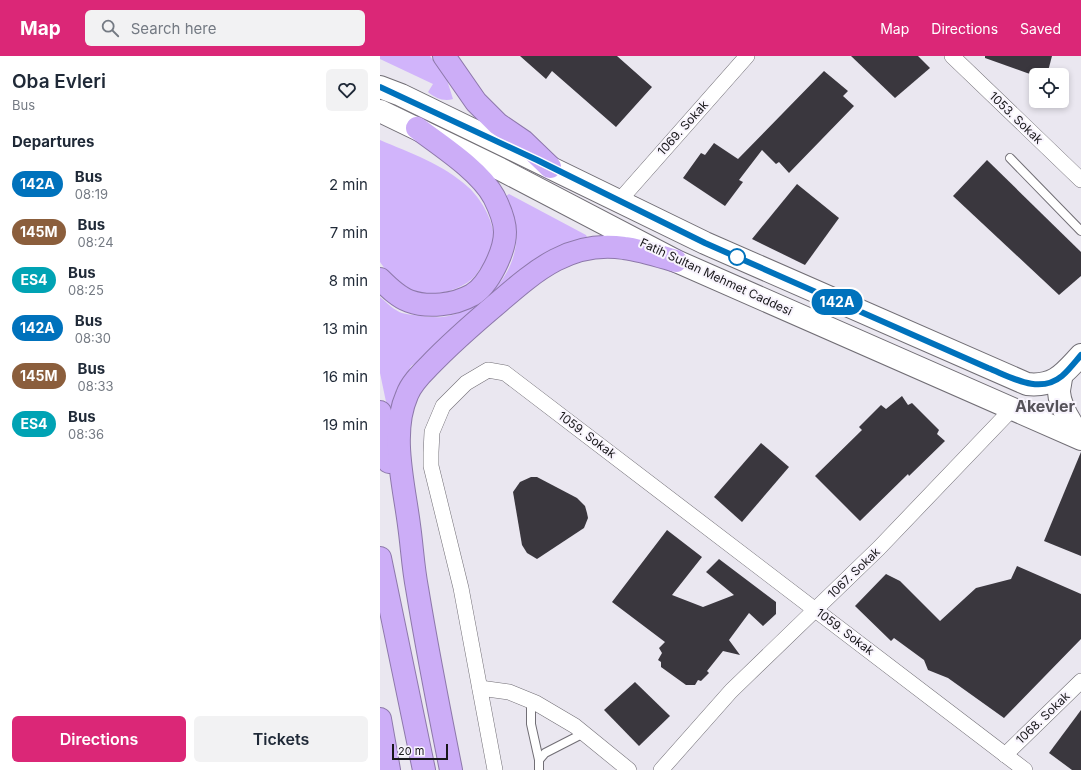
<!DOCTYPE html>
<html lang="en">
<head>
<meta charset="utf-8">
<style>
  body { margin:0; font-family:Inter,sans-serif; background:#f2f2f3; color:#1f2937; height:100vh; display:flex; flex-direction:column; font-size:15px; white-space:nowrap }
  * { box-sizing:border-box; margin:0 }
  p { font-size:13px; color:#747a83 }
  .icon { flex:none; width:22px; height:22px; fill:none; stroke:currentColor; stroke-width:2; stroke-linecap:round; stroke-linejoin:round }
  .map { position:relative; flex:1; overflow:hidden }
  .details { display:flex; flex-direction:column; background:#fff; width:380px }
  .details>* { flex:none }
  .badge { padding:0 8px; border-radius:13px; font-size:14px; line-height:26px }
  .tools { position:absolute; left:649px; top:12px; display:grid; gap:8px }
  .tools a { display:grid; place-items:center; width:40px; height:40px; border-radius:6px; background:#fff; box-shadow:0 2px 6px #0003; font-size:20px }
  .scale { position:absolute; left:12px; bottom:10px; width:56px; box-sizing:border-box; padding-left:4px; border:2px solid #18171a; border-top:0; font-size:11px; line-height:14px; white-space:nowrap; color:#18171a; -webkit-text-stroke:3px #f8f4fd; paint-order:stroke }
  .map>.badge { position:absolute; translate:-50% -50%; box-shadow:0 0 0 2px #fff }
  h2 { padding:0 12px; font-size:15px; line-height:36px }
  .round { display:grid; place-items:center; flex:none; width:42px; height:42px; border-radius:6px; background:#f2f2f3 }
  .headline { display:flex; align-items:center; justify-content:space-between; height:68px; padding:0 12px }
  h1 { font-size:19px; font-weight:600; line-height:30px }
  .action { display:flex; gap:8px; margin-top:auto; padding:8px 12px }
  .action a { flex:1; height:46px; border-radius:6px; background:#db2777; color:#fff; font-size:16px; font-weight:600; line-height:46px; text-align:center }
  .action a+a { background:#f2f2f3; color:#1f2937 }
  ul { padding:0; list-style:none }
  li { display:flex; align-items:center; gap:12px; height:48px; padding:0 12px }
  li div { flex:1 }
  li b { display:block; font-size:15px }
  li em { font-style:normal }
  li .badge { min-width:44px; font-weight:700; text-align:center }
  header { display:flex; align-items:center; gap:24px; box-sizing:border-box; height:56px; padding:0 20px; background:#db2777; color:#fff }
  header strong { font-size:19px }
  nav { display:flex; gap:22px; margin-inline-start:auto; font-size:14px }
  .search { width:280px; height:36px; background:#f2f2f3; display:flex; align-items:center; gap:10px; box-sizing:border-box; padding:0 14px; border-radius:6px; color:#747a83; font-size:15px }
  main { display:flex; flex:1; min-height:0 }
  .map>svg:first-child { display:block }
  .green { fill:#d1b4fb }
  .building { fill:#3a373e }
  .lines { fill:none; stroke-linecap:round; stroke-linejoin:round }
  .lane-casing { stroke:#716e75; stroke-width:10 }
  .street-casing { stroke:#716e75; stroke-width:16 }
  .secondary-casing { stroke:#716e75; stroke-width:24 }
  .highway-casing { stroke:#8d78aa; stroke-width:24 }
  .lane { stroke:#fff; stroke-width:8 }
  .street { stroke:#fff; stroke-width:15 }
  .secondary { stroke:#fff; stroke-width:22 }
  .highway { stroke:#ccadf7; stroke-width:22 }
  .line-casing { stroke:#fff; stroke-width:9 }
  .line { stroke:#0072bc; stroke-width:6 }
  .stop-dot { fill:#fff; stroke:#0072bc; stroke-width:2 }
  .labels { text-anchor:middle; stroke-width:4; stroke-linejoin:round; paint-order:stroke }
  .street-label { font-size:12px; fill:#18171a; stroke:#f8f4fd }
  .district-label { font-size:16px; font-weight:bold; fill:#555259; stroke:#f8f4fd }
</style>
</head>
<body>
<header>
<strong>Map</strong>
<div class="search"><svg class="icon" aria-label="search" viewBox="0 0 24 24"><circle cx="10" cy="10" r="6"/><path d="M15 15l6 6"/></svg>Search here</div>
<nav><a>Map</a><a>Directions</a><a>Saved</a></nav>
</header>
<main>
<section class="details">
<div class="headline"><div><h1>Oba Evleri</h1><p>Bus</p></div><a class="round"><svg class="icon" aria-label="heart" viewBox="0 0 24 24"><path d="M12 20l-8-8c-3-5 5-10 8-4 3-6 11-1 8 4z"/></svg></a></div>
<h2>Departures</h2>
<ul>
<li><span class="badge" style="background:#0072bc;color:#fff">142A</span><div><b>Bus</b><p>08:19</p></div><em>2 min</em></li>
<li><span class="badge" style="background:#8b5e3c;color:#fff">145M</span><div><b>Bus</b><p>08:24</p></div><em>7 min</em></li>
<li><span class="badge" style="background:#00a3b4;color:#fff">ES4</span><div><b>Bus</b><p>08:25</p></div><em>8 min</em></li>
<li><span class="badge" style="background:#0072bc;color:#fff">142A</span><div><b>Bus</b><p>08:30</p></div><em>13 min</em></li>
<li><span class="badge" style="background:#8b5e3c;color:#fff">145M</span><div><b>Bus</b><p>08:33</p></div><em>16 min</em></li>
<li><span class="badge" style="background:#00a3b4;color:#fff">ES4</span><div><b>Bus</b><p>08:36</p></div><em>19 min</em></li>
</ul>
<div class="action"><a>Directions</a><a>Tickets</a></div>
</section>
<div class="map">
<svg width="701" height="714" viewBox="0 0 701 714">
  <rect width="100%" height="100%" fill="#eae7f0"/>
  <g class="green">
    <path d="M0 0H50L67 24 73 43C64 46 55 42 48 36L53 28 0 3Z"/>
    <path d="M0 84C30 97 63 108 88 131 102 143 118 172 113 190 112 197 107 203 103 209 100 212 98 216 96 219 80 237 47 243 25 232 15 227 7 216 0 206Z"/>
    <path d="M129 138 206 179 208 183 55 295 31 310 24 324 10 365 0 317V241C6 246 15 255 22 257 31 259 53 262 62 261 102 256 140 217 136 175 135 163 130 152 126 140Z"/>
  </g>
  <g class="building">
    <polygon points="140,0 237,0 272,31 236,71 172,15 166,23"/>
    <polygon points="471,0 538,0 550,12 515,42"/>
    <polygon points="605,0 672,0 667,19 654,19 647,17 605,2"/>
    <polygon points="444,15 468,35 463,40 474,50 409,117 399,106 396,108 382,94 359,124 363,126 345,150 303,122 321,97 325,99 334,87 358,103"/>
    <polygon points="607,104 701,196 701,220 679,239 573,140"/>
    <polygon points="417,128 459,162 425,209 372,183"/>
    <polygon points="522,340 528,349 532,347 559,374 557,378 565,385 529,420 528,418 480,465 435,420 482,374 479,371 501,349 506,353"/>
    <polygon points="381,387 409,411 362,466 334,441"/>
    <polygon points="701,396 701,500 664,485"/>
    <polygon points="151,421 157,421 197,442 205,450 207,457 208,462 204,472 157,503 147,497 142,489 133,436 140,426"/>
    <polygon points="287,474 322,501 292,539 323,551 354,539 326,516 339,503 396,546 396,558 383,570 369,557 349,584 360,599 343,595 327,615 329,617 321,625 318,624 315,629 306,629 281,611 281,606 278,604 282,597 279,592 285,586 232,546"/>
    <polygon points="637,510 701,538 701,583 624,662 568,622 548,614 544,604 514,582 511,585 475,550 506,518 520,525 560,565 596,532 631,523"/>
    <polygon points="255,626 290,660 259,690 224,654"/>
    <polygon points="701,654 701,714 692,714 669,697"/>
  </g>
  <g class="lines">
    <g class="lane-casing">
      <g id="lane">
        <polyline points="630,102 701,175"/>
        <polyline points="151,645 151,668 159,704"/>
        <polyline points="159,714 159,704 165,697 204,677"/>
      </g>
    </g>
    <g class="street-casing">
      <g id="street">
        <polyline points="572,0 701,124"/>
        <polyline points="239,145 367,0"/>
        <polyline points="100,632 129,636 156,647 195,670 249,714"/>
        <polyline points="625,699 701,625"/>
        <polyline points="115,714 81,532 51,410 51,396 52,376 63,350 86,327 108,314 125,317 645,714"/>
        <polyline points="281,714 351,635 499,492 632,353"/>
      </g>
    </g>
    <g class="secondary-casing">
      <g id="secondary">
        <path d="M0 31 21 39 325 187 647 328C675 331 684 317 701 299"/>
        <polyline points="0,55 120,113 296,205 701,383"/>
        <path d="M681 321C681 326 679 331 679 336 680 352 692 369 701 381"/>
      </g>
    </g>
    <g class="highway-casing">
      <g id="highway">
        <polyline points="64,0 96,46 118,68 143,85 170,111"/>
        <path d="M0 223C8 231 18 241 29 245 48 252 74 249 92 239 109 229 125 195 125 176 125 164 119 151 114 141 100 115 61 90 37 72"/>
        <polyline points="0,356 9,406"/>
        <polyline points="0,502 44,714"/>
        <polyline points="0,663 9,714"/>
        <path d="M71 714C59 654 47 593 37 532 33 511 32 490 29 469 24 429 10 377 27 339 31 328 40 319 48 311 70 288 94 267 119 246 156 214 191 184 244 192 261 194 279 200 296 205"/>
      </g>
    </g>
    <use href="#lane" class="lane"/>
    <use href="#street" class="street"/>
    <use href="#secondary" class="secondary"/>
    <use href="#highway" class="highway"/>
  </g>
  <g class="lines">
    <g class="line-casing">
      <path id="line" d="M0 31 157 104 325 187 608 312C631 321 659 339 682 320 689 314 695 306 701 299"/>
    </g>
    <use href="#line" class="line"/>
  </g>
  <circle class="stop-dot" cx="357" cy="201" r="8"/>
  <g class="labels">
    <g class="street-label">
      <text transform="translate(636 62) rotate(44)" y="4">1053. Sokak</text>
      <text transform="translate(303 72) rotate(-48)" y="4">1069. Sokak</text>
      <text transform="translate(336 221) rotate(25)" y="4">Fatih Sultan Mehmet Caddesi</text>
      <text transform="translate(207 379) rotate(37)" y="4">1059. Sokak</text>
      <text transform="translate(474 517) rotate(-44)" y="4">1067. Sokak</text>
      <text transform="translate(465 576) rotate(37)" y="4">1059. Sokak</text>
      <text transform="translate(663 662) rotate(-44)" y="4">1068. Sokak</text>
    </g>
    <g class="district-label">
      <text x="665" y="356">Akevler</text>
    </g>
  </g>
</svg>
<div class="tools">
<a><svg class="icon" aria-label="locate" viewBox="0 0 24 24"><circle cx="12" cy="12" r="6"/><path d="M12 2v4M12 18v4M2 12h4M18 12h4"/></svg></a>
</div>
<div class="scale">20 m</div>
<b class="badge" style="left:457px;top:246px;background:#0072bc;color:#fff">142A</b>
</div>
</main>
</body>
</html>
